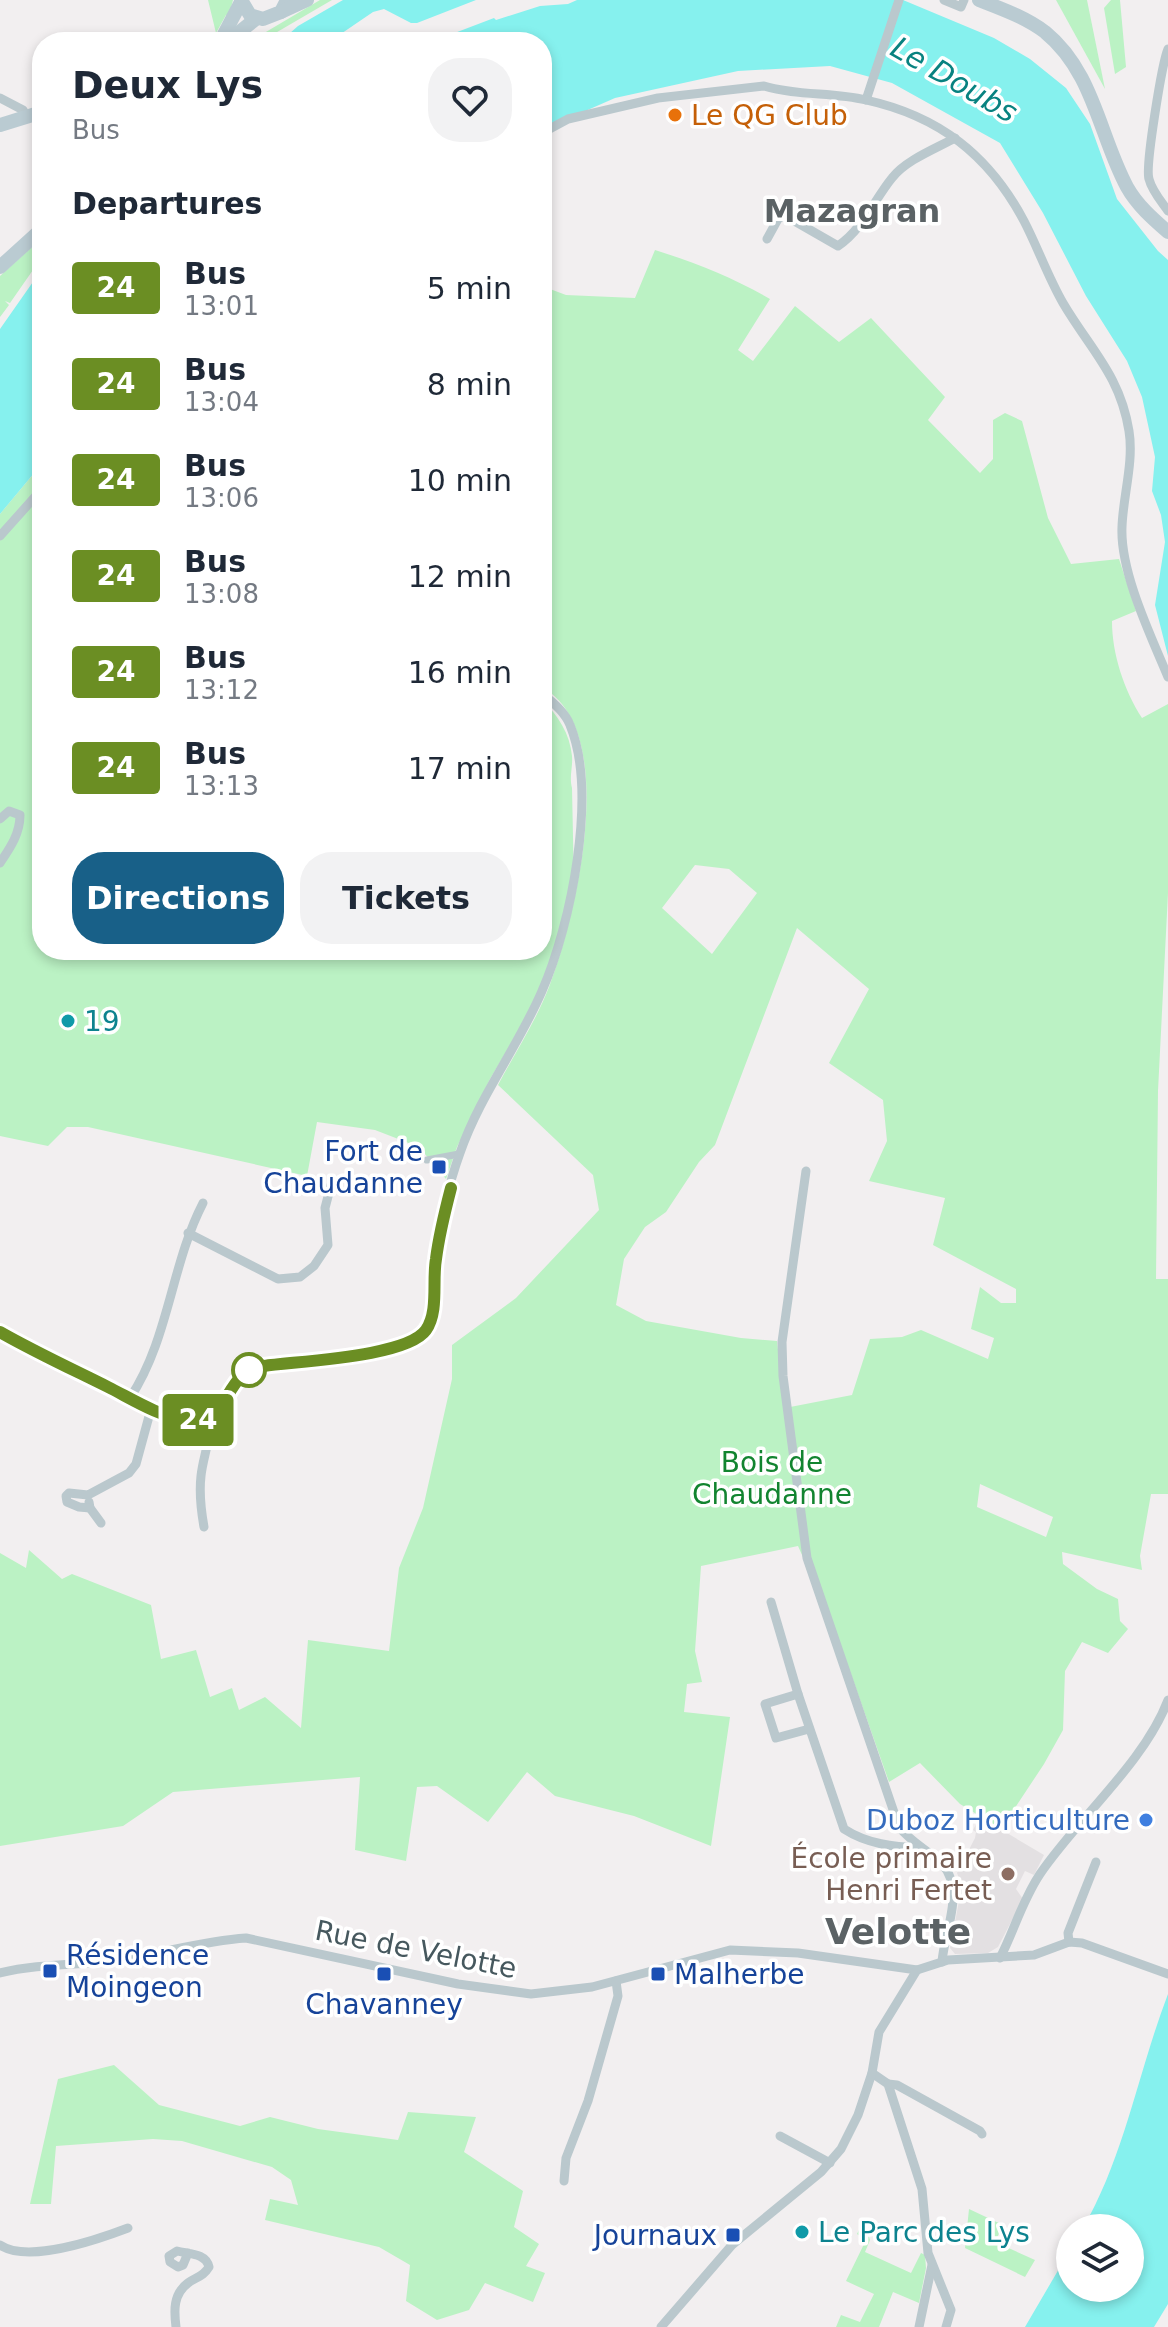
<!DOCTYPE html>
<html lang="en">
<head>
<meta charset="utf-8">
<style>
  body { margin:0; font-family:"DejaVu Sans",sans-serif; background:#f2f2f3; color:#1f2937; height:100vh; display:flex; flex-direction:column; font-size:30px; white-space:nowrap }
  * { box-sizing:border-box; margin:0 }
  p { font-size:26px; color:#747a83 }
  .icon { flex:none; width:44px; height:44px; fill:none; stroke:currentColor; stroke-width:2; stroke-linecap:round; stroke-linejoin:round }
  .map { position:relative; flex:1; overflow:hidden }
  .drawer { position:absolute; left:32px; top:32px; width:520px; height:928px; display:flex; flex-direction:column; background:#fff; border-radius:32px; box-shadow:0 4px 12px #0003 }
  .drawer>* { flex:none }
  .badge { padding:0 16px; border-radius:6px; font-size:28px; line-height:52px }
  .buttons { position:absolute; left:1056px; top:2214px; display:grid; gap:16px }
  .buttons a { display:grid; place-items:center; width:88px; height:88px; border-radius:50%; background:#fff; box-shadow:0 4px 12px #0003; font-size:40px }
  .map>.badge { position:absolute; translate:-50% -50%; box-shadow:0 0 0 4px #fff }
  h2 { padding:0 40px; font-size:30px; line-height:72px }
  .round { display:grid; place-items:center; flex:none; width:84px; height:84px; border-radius:32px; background:#f2f2f3 }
  .headline { display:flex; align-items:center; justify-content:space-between; height:136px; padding:0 40px }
  h1 { font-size:38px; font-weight:800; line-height:60px }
  .button { display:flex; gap:16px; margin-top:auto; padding:16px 40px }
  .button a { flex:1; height:92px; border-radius:32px; background:#186088; color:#fff; font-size:32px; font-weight:800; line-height:92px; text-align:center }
  .button a+a { background:#f2f2f3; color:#1f2937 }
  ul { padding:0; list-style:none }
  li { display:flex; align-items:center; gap:24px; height:96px; padding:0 40px }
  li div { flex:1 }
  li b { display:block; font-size:30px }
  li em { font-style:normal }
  li .badge { min-width:88px; font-weight:700; text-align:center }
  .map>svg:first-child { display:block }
  .education { fill:#e3e0e2 }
  .green { fill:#bbf2c4; fill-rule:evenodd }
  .water { fill:#86f1ee }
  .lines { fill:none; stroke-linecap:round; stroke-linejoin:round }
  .pedestrian { stroke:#bac8cd; stroke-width:7 }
  .minor { stroke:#bac8cd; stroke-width:9 }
  .secondary { stroke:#bacbd2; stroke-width:14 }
  .line-casing { stroke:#fff; stroke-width:18 }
  .line { stroke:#6b8e23; stroke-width:12 }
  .food-dot { fill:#e8710a; stroke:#fff; stroke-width:3 }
  .culture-dot { fill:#0f9aa8; stroke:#fff; stroke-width:3 }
  .transit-dot { fill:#1a4fb4; stroke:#fff; stroke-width:3 }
  .stop-dot { fill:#fff; stroke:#6b8e23; stroke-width:4 }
  .shop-dot { fill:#3f7fe0; stroke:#fff; stroke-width:3 }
  .education-dot { fill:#8d6e63; stroke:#fff; stroke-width:3 }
  .labels { text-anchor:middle; stroke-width:7; stroke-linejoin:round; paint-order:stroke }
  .food-label { font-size:28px; fill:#c56008; stroke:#fff; text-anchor:start }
  .culture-label { font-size:28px; fill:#0d838f; stroke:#fff; text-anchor:start }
  .transit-label { font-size:28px; fill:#164399; stroke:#fff; text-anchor:end }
  .park-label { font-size:28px; fill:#128430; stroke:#fff }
  .shop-label { font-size:28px; fill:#366cbe; stroke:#fff; text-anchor:end }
  .education-label { font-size:28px; fill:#785e54; stroke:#fff; text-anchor:end }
  .street-label { font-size:28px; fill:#46585e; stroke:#fff }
  .water-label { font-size:30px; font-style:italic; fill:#088280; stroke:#fff }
  .quarter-label { font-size:32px; font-weight:bold; fill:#5b6265; stroke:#fff }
  .district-label { font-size:36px; font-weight:bold; fill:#5b6265; stroke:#fff }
</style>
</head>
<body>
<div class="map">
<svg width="1168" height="2327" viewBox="0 0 1168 2327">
  <rect width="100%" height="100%" fill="#f2eff0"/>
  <polygon class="education" points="980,1817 1044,1855 1034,1875 1025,1871 1016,1889 1023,1899 998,1947 988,1953 955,1954 950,1948 959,1901 961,1884 957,1873 975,1838 976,1832 973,1830"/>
  <g class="green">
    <polygon points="208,0 233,0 229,16 226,15 216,33"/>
    <polygon points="320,0 332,0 260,42 249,42"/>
    <polygon points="1056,0 1087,0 1105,89"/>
    <polygon points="1111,0 1120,0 1126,67 1115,74 1104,8"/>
    <polygon points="42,238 42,257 10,303 5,301 9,305 0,317 0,276"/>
    <path d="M655 250C696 263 734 278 770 299L738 350 753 361 795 306 839 342 871 318 945 397 928 420 980 473 993 459V420L1005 413 1022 421 1048 518 1071 564 1119 559 1136 611 1112 621C1112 654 1124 690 1142 718L1168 704V893L1158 1091 1156 1279H1168V1494H1151L1140 1556 1142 1570 1062 1552 1063 1564 1097 1589 1118 1599 1120 1621 1128 1629 1108 1653 1082 1642 1065 1671 1063 1730 1044 1764 1001 1829 960 1804 920 1763 889 1782 834 1626 798 1546 701 1566 695 1651 702 1682 687 1684 684 1712 730 1717 711 1846 634 1816 555 1796 527 1772 488 1822 437 1786 417 1787 406 1861 355 1850 360 1777 173 1792 123 1826 0 1846V1553L26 1568 29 1550 62 1579 72 1574 151 1605 161 1659 196 1650 210 1697 232 1688 239 1710 265 1697 301 1728 308 1640 389 1651 399 1568 423 1508 452 1379V1345L516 1298 599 1210 593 1175 498 1085C515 1053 536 1021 549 987 575 918 622 732 542 687V286L566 295 635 298ZM695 865 729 869 757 893 712 954 662 908ZM797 928 869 989 829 1063 883 1100 887 1141 869 1181 945 1198 933 1245 1016 1289V1303H1001L980 1287 971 1329 994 1338 988 1359 921 1330 902 1337 870 1339 852 1395 785 1408 777 1341 741 1338 646 1321 616 1305 624 1259 645 1227 666 1212 699 1162 715 1145ZM980 1484 1053 1517 1046 1537 977 1507Z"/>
    <path d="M35 472 42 473V950H542V700C558 715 570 734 572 756 573 767 569 776 572 788L574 886 542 991 490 1079 457 1147 446 1179 419 1147 375 1130 317 1122 307 1176 88 1127H67L48 1146 0 1136V514Z"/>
    <polygon points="114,2065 159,2105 240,2126 270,2117 318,2129 398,2140 408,2112 476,2117 464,2152 523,2191 514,2227 539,2244 526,2266 545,2273 533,2302 485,2283 469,2310 437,2320 406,2301 410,2265 379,2247 265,2220 270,2199 298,2205 291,2180 272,2167 182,2141 153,2139 56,2146 51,2204 30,2204 58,2079"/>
    <polygon points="969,2209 1003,2225 995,2242 1035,2260 1025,2277 965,2248"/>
    <polygon points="859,2230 868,2234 870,2240 865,2252 911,2273 921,2253 925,2255 926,2268 919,2303 893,2292 879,2327 836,2327 841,2315 860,2322 874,2294 846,2281 866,2240 857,2234"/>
  </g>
  <g class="water">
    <polygon points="343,0 476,0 417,23 411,23 384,9 373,12 329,42 280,42 298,26"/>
    <polygon points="577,0 903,0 994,38 1030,59 1066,88 1090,124 1117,199 1158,251 1168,260 1168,656 1155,605 1165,542 1161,515 1152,491 1155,457 1142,397 1127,361 1086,296 1043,213 1000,143 892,83 830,66 738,71 615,98 542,130 542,42 431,42 494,18 496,20 540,6 568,4"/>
    <polygon points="42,269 42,473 35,472 0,514 0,329"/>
    <path d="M1168 1994V2304L1154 2327H1025L1070 2250V2288H1130V2228H1083C1125 2155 1138 2072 1168 1994Z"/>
  </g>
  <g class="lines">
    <polyline class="pedestrian" points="427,1160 459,1154"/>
    <g class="minor">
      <polyline points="944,0 961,7 964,0"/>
      <path d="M1168 49C1162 63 1145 167 1149 179 1152 191 1161 201 1168 211"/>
      <polyline points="0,98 23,110 27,117"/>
      <polyline points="866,100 899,0"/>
      <path d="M542 133 568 119 658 98 764 86C797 96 833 92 866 100 939 116 989 155 1024 221 1038 248 1048 277 1063 303 1090 349 1120 375 1129 431 1134 462 1123 496 1122 527 1120 572 1151 636 1168 677"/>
      <path d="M767 239 778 219 784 215 838 246C863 229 874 200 892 178 906 160 935 149 955 138"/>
      <polyline points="0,536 42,489"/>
      <path d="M0 819 9 811 20 815C20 834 10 848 0 863"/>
      <path d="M806 1171 782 1342 783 1376 807 1558 899 1827C912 1843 928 1850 942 1864 966 1890 944 1932 942 1962"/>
      <polyline points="188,1233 278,1279 300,1277 314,1266 328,1245 325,1208 331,1185"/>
      <path d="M0 1332C37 1353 75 1371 113 1390 136 1401 160 1417 186 1420 229 1425 220 1387 247 1371 263 1362 287 1364 306 1363 321 1362 333 1358 347 1355 371 1350 404 1354 422 1335 440 1316 432 1283 436 1259 440 1224 448 1186 460 1153 480 1095 518 1047 542 991 571 925 598 793 570 725 565 712 553 702 542 694"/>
      <path d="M130 1398C169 1339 171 1265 203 1203"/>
      <polyline points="89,1502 90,1508 101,1523"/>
      <polyline points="90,1508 79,1507 67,1502 66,1496 69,1493 88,1495 129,1473 136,1464 151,1409"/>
      <path d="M204 1527C201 1510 199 1493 201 1476 203 1456 212 1438 208 1419"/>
      <path d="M771 1602 798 1694 844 1829C867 1844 894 1847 920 1848"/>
      <polyline points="798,1694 765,1704 776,1738 809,1729"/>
      <polyline points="1069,1942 1068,1933 1096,1862"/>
      <path d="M1000 1958C1014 1931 1022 1901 1040 1874 1078 1818 1144 1763 1168 1700"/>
      <path d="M0 1973C36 1964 74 1965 111 1961 157 1955 200 1941 246 1938L458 1984 531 1994 592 1987 730 1950 798 1953 917 1970 948 1960 1034 1955 1069 1942 1082 1943 1168 1974"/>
      <polyline points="872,2073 888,2084 922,2189 928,2253 951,2310 946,2327"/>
      <polyline points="888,2084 897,2085 980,2131 982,2134"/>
      <polyline points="780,2136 830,2163"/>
      <polyline points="564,2181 566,2158 588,2101 618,1996 616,1981"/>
      <path d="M0 2245C28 2264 99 2239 128 2228"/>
      <path d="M176 2327C174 2311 173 2294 188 2283 196 2277 203 2277 209 2267 206 2253 189 2254 177 2251L169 2256 170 2262 178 2267 183 2265 188 2253"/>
      <polyline points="661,2327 732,2245 821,2172 841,2149 858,2115 872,2073 879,2032 917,1970"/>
      <polyline points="919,2327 932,2265"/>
    </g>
    <g class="secondary">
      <polyline points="241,0 250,15 263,19 281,12 287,0"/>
      <path d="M979 0C1002 9 1025 17 1045 32 1094 72 1099 135 1127 187 1137 205 1153 219 1168 232"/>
      <polyline points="281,12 307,0"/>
      <polyline points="220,42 241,2"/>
      <polyline points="227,42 257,18"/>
      <polyline points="0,125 42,112"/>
      <polyline points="0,267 42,229"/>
    </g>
  </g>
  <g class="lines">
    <g class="line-casing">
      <path id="line" d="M0 1332C35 1352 72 1369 108 1387 132 1399 158 1416 186 1420 234 1426 220 1372 264 1366 298 1361 407 1357 426 1330 439 1311 432 1281 436 1259 439 1235 445 1211 451 1188"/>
    </g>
    <use href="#line" class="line"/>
  </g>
  <circle class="food-dot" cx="675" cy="115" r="8"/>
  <g class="culture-dot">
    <circle cx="68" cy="1021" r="8"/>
    <circle cx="802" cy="2232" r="8"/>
  </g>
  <g class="transit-dot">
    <rect x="431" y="1159" width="16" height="16" rx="4"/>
    <rect x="42" y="1963" width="16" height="16" rx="4"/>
    <rect x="376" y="1966" width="16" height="16" rx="4"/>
    <rect x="650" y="1966" width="16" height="16" rx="4"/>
    <rect x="725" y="2227" width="16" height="16" rx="4"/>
  </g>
  <circle class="stop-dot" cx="249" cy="1370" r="16"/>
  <circle class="shop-dot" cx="1146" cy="1820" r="8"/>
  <circle class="education-dot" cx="1008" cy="1874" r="8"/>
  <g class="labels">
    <g class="food-label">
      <text x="691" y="125">Le QG Club</text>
    </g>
    <g class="culture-label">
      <text x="84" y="1031">19</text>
      <text x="818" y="2242">Le Parc des Lys</text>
    </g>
    <g class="transit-label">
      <text x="423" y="1161">Fort de<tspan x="423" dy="32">Chaudanne</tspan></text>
      <text x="66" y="1965" text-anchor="start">Résidence<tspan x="66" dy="32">Moingeon</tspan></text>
      <text x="674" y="1984" text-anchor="start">Malherbe</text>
      <text x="384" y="2014" text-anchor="middle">Chavanney</text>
      <text x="717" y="2245">Journaux</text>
    </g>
    <g class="park-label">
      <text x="772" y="1472">Bois de<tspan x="772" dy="32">Chaudanne</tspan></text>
    </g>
    <g class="shop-label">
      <text x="1130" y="1830">Duboz Horticulture</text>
    </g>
    <g class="education-label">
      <text x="992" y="1868">École primaire<tspan x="992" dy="32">Henri Fertet</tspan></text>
    </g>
    <g class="street-label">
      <text transform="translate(416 1949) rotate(11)" y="10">Rue de Velotte</text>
    </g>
    <g class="water-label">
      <text transform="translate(954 80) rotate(30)" y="10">Le Doubs</text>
    </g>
    <g class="quarter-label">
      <text x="852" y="222">Mazagran</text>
    </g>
    <g class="district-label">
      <text x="898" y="1944">Velotte</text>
    </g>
  </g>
</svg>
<div class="buttons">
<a><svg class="icon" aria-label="layers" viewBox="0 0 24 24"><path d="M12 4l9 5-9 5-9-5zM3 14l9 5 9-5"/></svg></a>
</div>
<b class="badge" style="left:198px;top:1420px;background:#6b8e23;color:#fff">24</b>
<section class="drawer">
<div class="headline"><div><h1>Deux Lys</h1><p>Bus</p></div><a class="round"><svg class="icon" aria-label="heart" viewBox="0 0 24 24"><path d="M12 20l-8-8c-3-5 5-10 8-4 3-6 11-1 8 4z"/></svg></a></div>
<h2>Departures</h2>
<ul>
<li><span class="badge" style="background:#6b8e23;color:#fff">24</span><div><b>Bus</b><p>13:01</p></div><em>5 min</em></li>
<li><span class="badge" style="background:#6b8e23;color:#fff">24</span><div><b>Bus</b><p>13:04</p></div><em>8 min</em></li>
<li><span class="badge" style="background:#6b8e23;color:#fff">24</span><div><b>Bus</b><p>13:06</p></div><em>10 min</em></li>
<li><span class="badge" style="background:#6b8e23;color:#fff">24</span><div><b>Bus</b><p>13:08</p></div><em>12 min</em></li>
<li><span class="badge" style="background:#6b8e23;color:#fff">24</span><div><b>Bus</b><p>13:12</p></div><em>16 min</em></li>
<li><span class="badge" style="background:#6b8e23;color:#fff">24</span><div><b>Bus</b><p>13:13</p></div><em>17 min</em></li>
</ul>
<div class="button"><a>Directions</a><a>Tickets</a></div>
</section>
</div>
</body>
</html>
